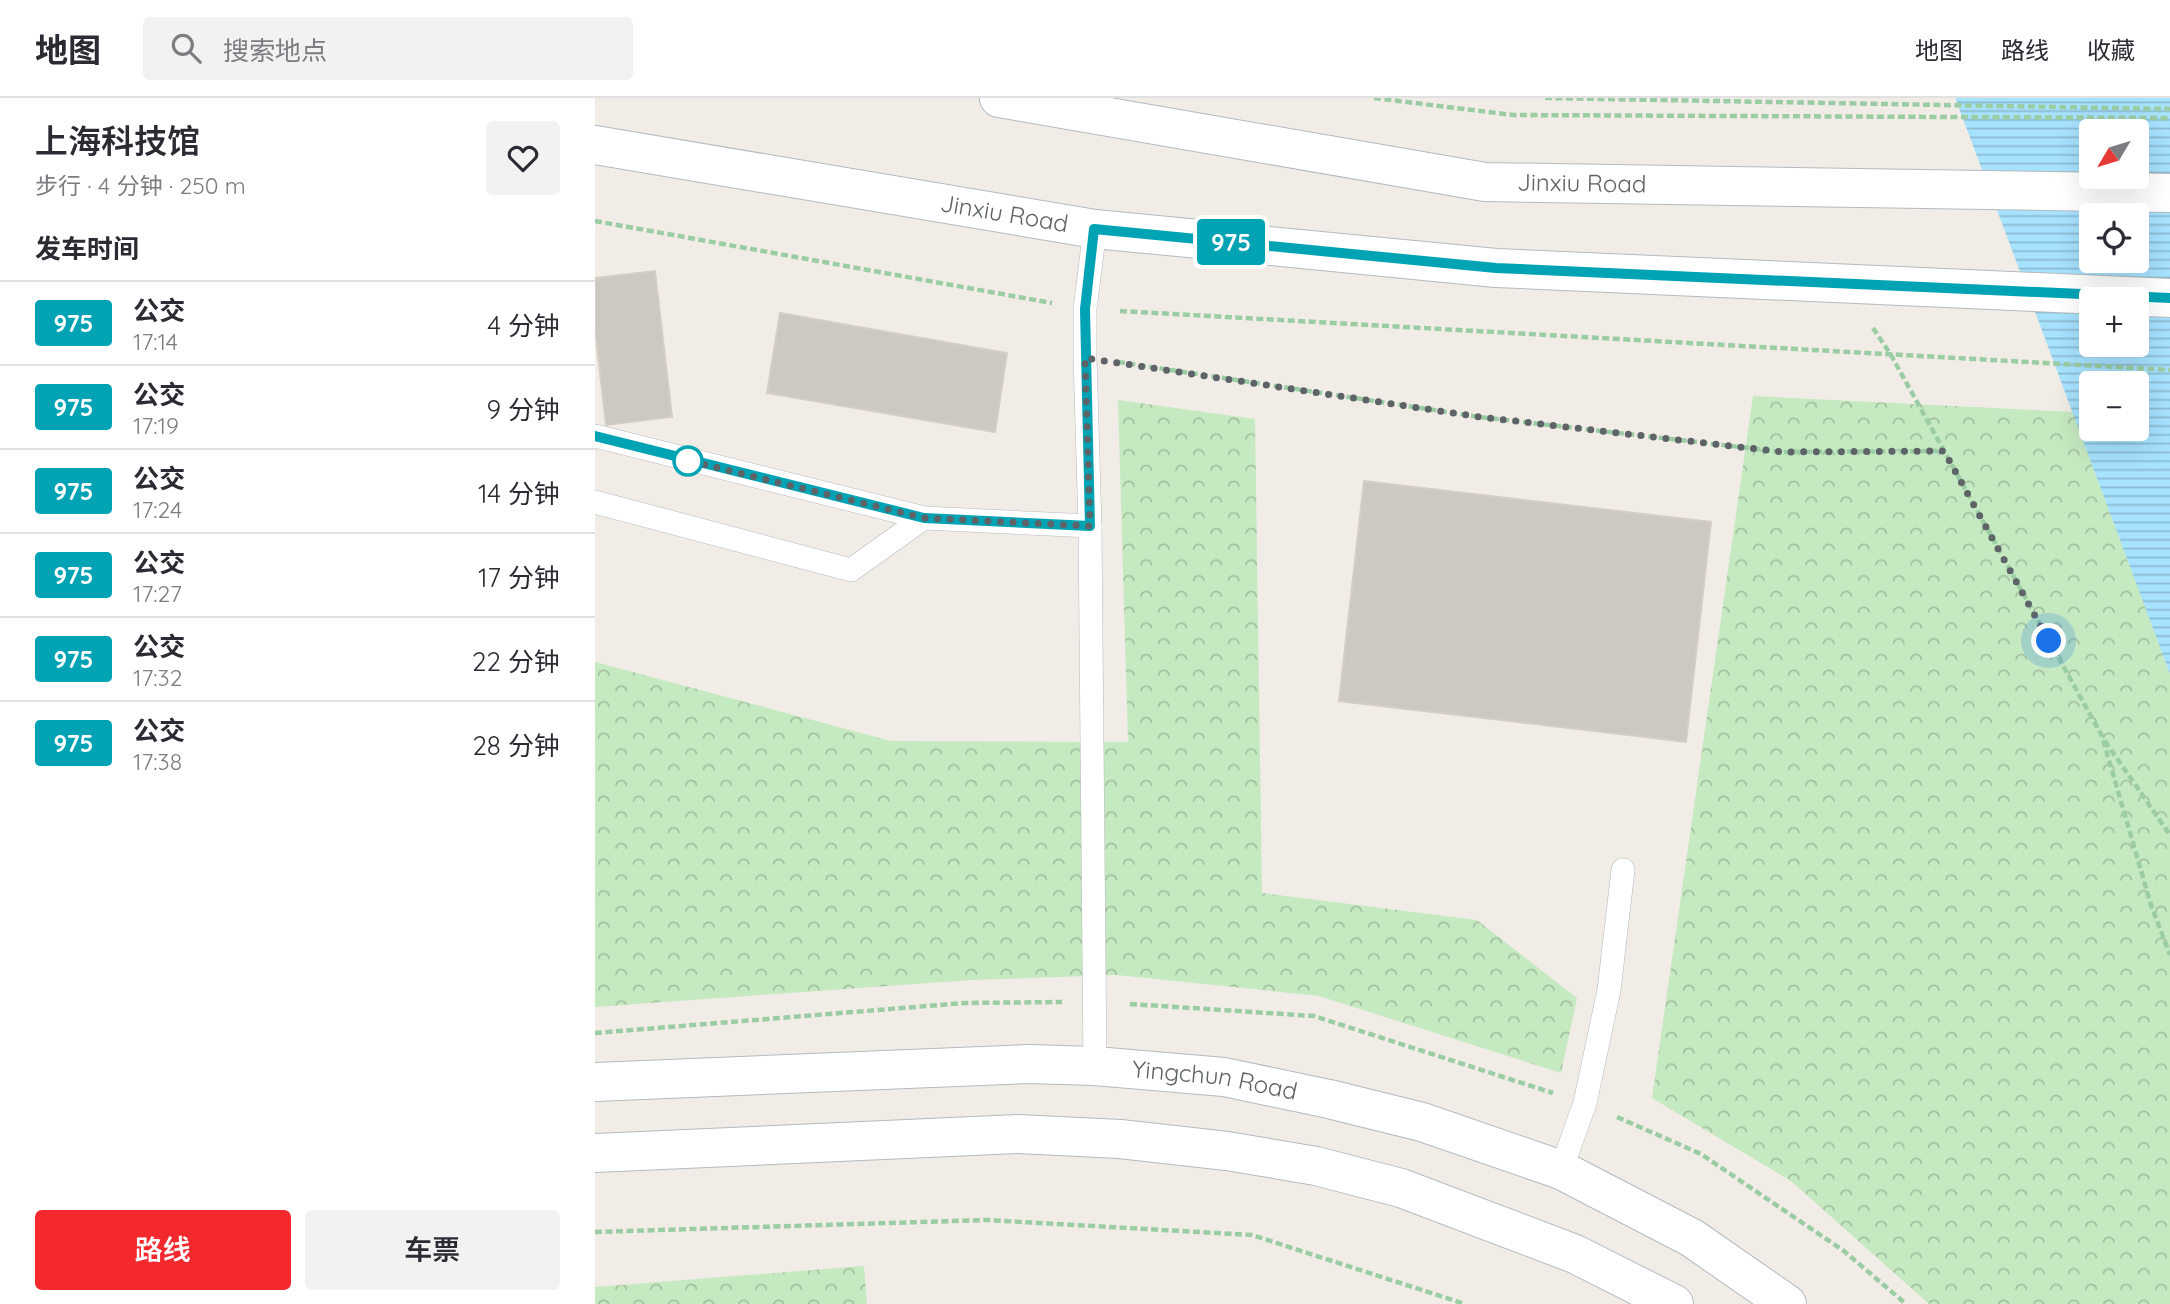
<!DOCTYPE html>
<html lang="zh">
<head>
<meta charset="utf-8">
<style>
  body { margin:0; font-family:Quicksand,"Noto Sans SC",sans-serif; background:#f2f2f3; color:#2b2b33; height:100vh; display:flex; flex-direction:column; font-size:26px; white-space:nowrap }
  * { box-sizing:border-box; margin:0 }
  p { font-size:23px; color:#7c7c81 }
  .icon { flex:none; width:38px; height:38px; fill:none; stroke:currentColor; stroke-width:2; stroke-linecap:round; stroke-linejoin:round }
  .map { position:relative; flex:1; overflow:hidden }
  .panel { display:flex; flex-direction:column; background:#fff; width:595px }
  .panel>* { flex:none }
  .badge { padding:0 14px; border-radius:5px; font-size:24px; line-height:46px }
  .needle { width:46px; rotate:232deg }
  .controls { position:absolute; left:1484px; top:21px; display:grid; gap:14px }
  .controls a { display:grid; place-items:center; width:70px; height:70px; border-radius:7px; background:#fff; box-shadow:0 7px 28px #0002; font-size:35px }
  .you { position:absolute; width:35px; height:35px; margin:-18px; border:5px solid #fff; border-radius:50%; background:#1a73e8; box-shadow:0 0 0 10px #1a73e833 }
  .map>.badge { position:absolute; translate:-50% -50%; box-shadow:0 0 0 4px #fff }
  h2 { padding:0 35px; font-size:26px; line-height:63px }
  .round { display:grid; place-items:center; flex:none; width:74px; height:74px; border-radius:7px; background:#f2f2f3 }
  .headline { display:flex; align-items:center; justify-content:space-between; height:119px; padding:0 35px }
  h1 { font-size:33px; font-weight:600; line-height:52px }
  .cta { display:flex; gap:14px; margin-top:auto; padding:14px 35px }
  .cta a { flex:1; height:80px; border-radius:7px; background:#f4292e; color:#fff; font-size:28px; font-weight:600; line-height:80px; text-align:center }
  .cta a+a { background:#f2f2f3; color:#2b2b33 }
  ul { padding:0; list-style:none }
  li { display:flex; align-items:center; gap:21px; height:84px; padding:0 35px; border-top:2px solid #e1e1e2 }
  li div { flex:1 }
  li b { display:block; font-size:26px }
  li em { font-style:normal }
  li .badge { min-width:77px; font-weight:700; text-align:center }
  header { display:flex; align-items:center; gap:42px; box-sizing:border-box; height:98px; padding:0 35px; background:#fff; border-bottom:2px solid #e1e1e2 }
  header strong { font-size:33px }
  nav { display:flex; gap:38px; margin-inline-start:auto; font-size:24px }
  .search { width:490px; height:63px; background:#f2f2f3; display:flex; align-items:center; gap:18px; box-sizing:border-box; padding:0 24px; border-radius:7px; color:#7c7c81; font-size:26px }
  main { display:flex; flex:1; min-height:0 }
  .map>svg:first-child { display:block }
  .forest { fill:url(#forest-crowns) }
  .water { fill:url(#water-rules); fill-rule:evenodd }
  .building { fill:#ccc8c2; stroke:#d6cec4; stroke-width:2 }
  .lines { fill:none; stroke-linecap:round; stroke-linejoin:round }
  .lane-casing { stroke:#b6b9bd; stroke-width:24 }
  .secondary-casing { stroke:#b4babe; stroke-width:40 }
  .path { stroke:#9bcda4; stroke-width:4.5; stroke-dasharray:7 3.5; stroke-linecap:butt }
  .lane { stroke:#fff; stroke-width:23 }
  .secondary { stroke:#fff; stroke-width:38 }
  .line-casing { stroke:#fff; stroke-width:16 }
  .line { stroke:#00a3b4; stroke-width:10 }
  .walk { stroke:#5d6367; stroke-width:7; stroke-dasharray:0 12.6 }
  .stop-dot { fill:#fff; stroke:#00a3b4; stroke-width:3.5 }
  .labels { text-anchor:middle; stroke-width:5; stroke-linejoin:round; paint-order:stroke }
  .street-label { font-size:24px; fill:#5d6367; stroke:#fff }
</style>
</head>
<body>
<header>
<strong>地图</strong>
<div class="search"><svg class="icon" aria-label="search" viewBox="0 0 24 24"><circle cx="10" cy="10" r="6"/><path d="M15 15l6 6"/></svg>搜索地点</div>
<nav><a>地图</a><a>路线</a><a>收藏</a></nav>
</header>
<main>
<section class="panel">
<div class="headline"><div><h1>上海科技馆</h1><p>步行 · 4 分钟 · 250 m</p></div><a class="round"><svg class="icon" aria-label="heart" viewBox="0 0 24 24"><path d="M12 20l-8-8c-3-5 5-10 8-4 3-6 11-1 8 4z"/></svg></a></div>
<h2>发车时间</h2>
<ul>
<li><span class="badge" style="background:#00a3b4;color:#fff">975</span><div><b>公交</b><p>17:14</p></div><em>4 分钟</em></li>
<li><span class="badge" style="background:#00a3b4;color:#fff">975</span><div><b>公交</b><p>17:19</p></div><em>9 分钟</em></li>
<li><span class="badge" style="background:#00a3b4;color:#fff">975</span><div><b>公交</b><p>17:24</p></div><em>14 分钟</em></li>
<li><span class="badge" style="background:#00a3b4;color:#fff">975</span><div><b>公交</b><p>17:27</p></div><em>17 分钟</em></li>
<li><span class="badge" style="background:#00a3b4;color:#fff">975</span><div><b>公交</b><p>17:32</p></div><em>22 分钟</em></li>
<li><span class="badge" style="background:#00a3b4;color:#fff">975</span><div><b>公交</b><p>17:38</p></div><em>28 分钟</em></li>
</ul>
<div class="cta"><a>路线</a><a>车票</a></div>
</section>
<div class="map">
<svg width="1575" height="1206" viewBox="0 0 1575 1206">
  <defs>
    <pattern id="forest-crowns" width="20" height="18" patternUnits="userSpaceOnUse" patternTransform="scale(1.75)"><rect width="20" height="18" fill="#c5e9c1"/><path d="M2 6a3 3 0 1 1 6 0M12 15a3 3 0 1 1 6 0" fill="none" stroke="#a3c0a1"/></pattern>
    <pattern id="water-rules" width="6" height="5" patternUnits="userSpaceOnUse" patternTransform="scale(1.75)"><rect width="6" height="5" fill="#a7e2ff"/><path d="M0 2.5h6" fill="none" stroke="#8bbbd2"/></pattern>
  </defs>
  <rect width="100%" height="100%" fill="#f1ede6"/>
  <g class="forest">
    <polygon points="1158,298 1478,314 1575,576 1575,1206 1334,1206 1196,1083 1057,1000"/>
    <polygon points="523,302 660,321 667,795 882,822 982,900 966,975 724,898 522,877 376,882 0,909 0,564 296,643 533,644"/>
    <polygon points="269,1168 272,1206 0,1206 0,1189"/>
  </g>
  <path class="water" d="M1361 0H1575V576L1361 2ZM1496 33H1542V79H1496ZM1496 117H1542V163H1496ZM1496 201H1542V247H1496ZM1496 285H1542V331H1496Z"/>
  <g class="building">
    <polygon points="60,173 77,319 11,327 0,231 0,180"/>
    <polygon points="185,215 412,255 400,334 172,295"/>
    <polygon points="769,383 1116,424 1091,644 744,603"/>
  </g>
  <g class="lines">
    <g class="lane-casing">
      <g id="lane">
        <polyline points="500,131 490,211 490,259 495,428 500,968"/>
        <polyline points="0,338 329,420 495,428"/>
        <polyline points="0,404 256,472 329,420"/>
        <polyline points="966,1072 990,1005 1014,892 1028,772"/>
      </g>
    </g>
    <g class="secondary-casing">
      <g id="secondary">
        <path id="s1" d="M404 0 890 84 1575 95"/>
        <path id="s2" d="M0 47 500 131 901 170 1575 200"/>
        <path id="s3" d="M0 984 434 966 500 968 629 979 734 1001 827 1024 966 1072 1097 1140 1192 1206"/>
        <polyline points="0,1055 423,1036 525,1041 632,1053 721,1068 806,1090 980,1156 1079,1206"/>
      </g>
    </g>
    <g class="path">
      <polyline points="779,0 918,17 1575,20"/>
      <polyline points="950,0 1575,11"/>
      <polyline points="0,123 457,205"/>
      <polyline points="525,213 1575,272"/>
      <polyline points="1278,230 1296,257 1507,638 1556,807 1575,857"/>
      <polyline points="523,264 885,319 1188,354 1349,353"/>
      <polyline points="1510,643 1575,737"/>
      <polyline points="535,906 719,918 958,995"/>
      <polyline points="0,935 369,905 467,904"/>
      <polyline points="1022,1019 1106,1056 1249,1153 1311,1206"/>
      <polyline points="0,1134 392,1122 657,1137 870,1206"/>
    </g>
    <use href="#lane" class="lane"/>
    <use href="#secondary" class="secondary"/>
  </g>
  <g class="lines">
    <g class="line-casing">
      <polyline id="line" points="0,338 329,420 495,428 490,211 499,131 901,170 1575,200"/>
    </g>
    <use href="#line" class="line"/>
    <polyline class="walk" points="93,363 83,360 329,420 495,428 490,260 885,319 1188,354 1349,353 1454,543"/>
  </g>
  <circle class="stop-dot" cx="93" cy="363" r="14"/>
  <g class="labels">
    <g class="street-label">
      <text dy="8" stroke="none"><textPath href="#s1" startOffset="590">Jinxiu Road</textPath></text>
      <text dy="8" stroke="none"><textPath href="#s2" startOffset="415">Jinxiu Road</textPath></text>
      <text dy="8" stroke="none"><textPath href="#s3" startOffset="621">Yingchun Road</textPath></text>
    </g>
  </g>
</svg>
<div class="controls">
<a><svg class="needle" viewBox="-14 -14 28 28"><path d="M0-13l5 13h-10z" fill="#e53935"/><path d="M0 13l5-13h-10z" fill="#7c7c81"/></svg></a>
<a><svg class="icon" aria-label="locate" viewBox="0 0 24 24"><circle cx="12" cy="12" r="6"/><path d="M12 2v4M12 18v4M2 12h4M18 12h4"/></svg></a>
<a>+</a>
<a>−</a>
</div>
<div class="you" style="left:1454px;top:543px"></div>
<b class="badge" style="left:636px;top:144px;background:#00a3b4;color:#fff">975</b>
</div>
</main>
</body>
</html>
